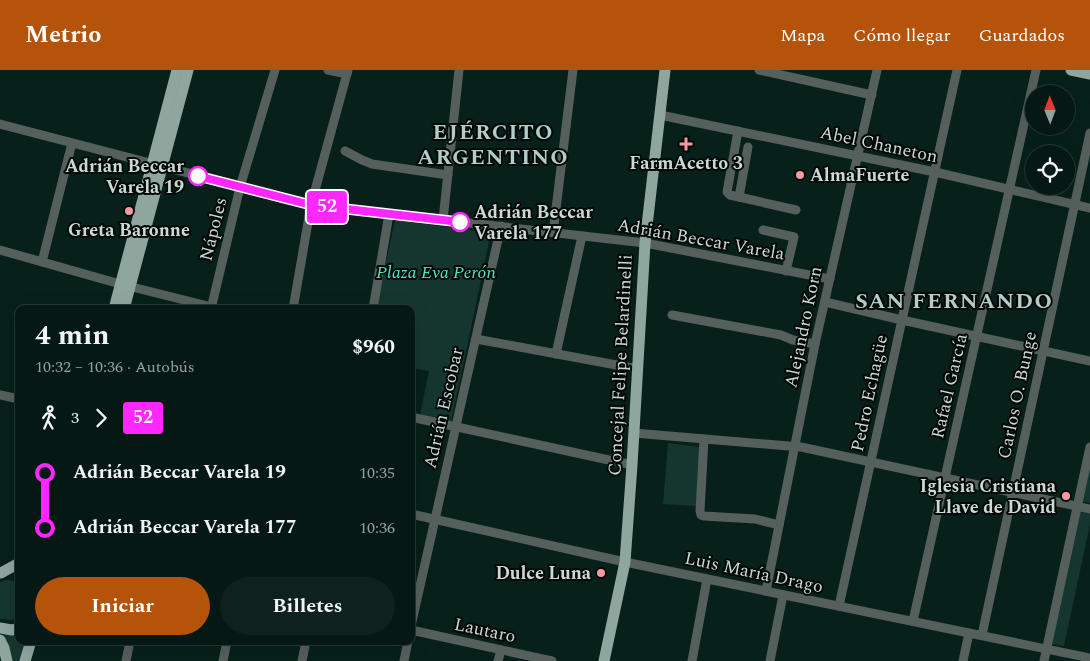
<!DOCTYPE html>
<html lang="es">
<head>
<meta charset="utf-8">
<style>
  body { margin:0; font-family:Spectral,serif; background:#0e211d; color:#f1f3f6; height:100vh; display:flex; flex-direction:column; font-size:19px; white-space:nowrap }
  * { box-sizing:border-box; margin:0 }
  p { font-size:16px; color:#97a0a0 }
  .icon { flex:none; width:28px; height:28px; fill:none; stroke:currentColor; stroke-width:2; stroke-linecap:round; stroke-linejoin:round }
  .map { position:relative; flex:1; overflow:hidden }
  .details { position:absolute; left:15px; top:235px; width:400px; height:340px; display:flex; flex-direction:column; background:#051814; border-radius:10px; box-shadow:0 5px 20px #0002,0 0 0 1px #263734 }
  .details>* { flex:none }
  .badge { padding:0 10px; border-radius:4px; font-size:18px; line-height:32px }
  .needle { width:32px; rotate:359deg }
  .controls { position:absolute; left:1025px; top:15px; display:grid; gap:10px }
  .controls a { display:grid; place-items:center; width:50px; height:50px; border-radius:50%; background:#051814; box-shadow:0 5px 20px #0002,0 0 0 1px #263734; font-size:25px }
  .map>.badge { position:absolute; translate:-50% -50%; box-shadow:0 0 0 2px #fff }
  .legs { display:flex; align-items:center; gap:8px; height:55px; padding:0 20px; font-size:16px }
  .legs p { margin-inline-start:auto }
  .headline { display:flex; align-items:center; justify-content:space-between; height:85px; padding:0 20px }
  h1 { font-size:28px; font-weight:700; line-height:38px }
  .primary-button { display:flex; gap:10px; margin-top:auto; padding:10px 20px }
  .primary-button a { flex:1; height:58px; border-radius:30px; background:#b45309; color:#fff; font-size:20px; font-weight:700; line-height:58px; text-align:center }
  .primary-button a+a { background:#0e211d; color:#f1f3f6 }
  ul { padding:0 20px; list-style:none }
  li { display:flex; align-items:center; gap:18px; height:55px; font-size:19px }
  li i { display:grid; place-items:center; width:8px; height:100%; margin:0 6px; background:currentColor }
  li i::after { content:''; width:12px; height:12px; margin:-6px; border:4px solid; border-radius:50%; background:#051814 }
  li p { margin-inline-start:auto }
  li:first-child i { background:linear-gradient(#0000 50%,currentColor 0) }
  li:last-child i { background:linear-gradient(currentColor 50%,#0000 0) }
  header { display:flex; align-items:center; gap:30px; box-sizing:border-box; height:70px; padding:0 25px; background:#b45309; color:#fff }
  header strong { font-size:24px }
  nav { display:flex; gap:28px; margin-inline-start:auto; font-size:18px }
  .map>svg:first-child { display:block }
  .green { fill:#15362e }
  .lines { fill:none; stroke-linecap:round; stroke-linejoin:round }
  .minor { stroke:#55605c; stroke-width:9 }
  .major { stroke:#8fa69f; stroke-width:11 }
  .line-1-casing { stroke:#fff; stroke-width:11 }
  .line-1 { stroke:#fe27ff; stroke-width:8 }
  .poi-dot { fill:#f49aa0; stroke:#020806; stroke-width:2 }
  .stop-1-dot { fill:#fff; stroke:#fe27ff; stroke-width:2.5 }
  .labels { text-anchor:middle; stroke-width:4; stroke-linejoin:round; paint-order:stroke }
  .street-label { font-size:18px; fill:#cad9d4; stroke:#020806 }
  .poi-label { font-size:18px; font-weight:bold; fill:#cad9d4; stroke:#020806 }
  .stop-label { font-size:18px; font-weight:bold; fill:#cad9d4; stroke:#020806; text-anchor:end }
  .park-label { font-size:18px; font-style:italic; fill:#4de7c6; stroke:#020806 }
  .district-label { font-size:22px; font-weight:bold; letter-spacing:1px; fill:#b1cdc5; stroke:#020806 }
</style>
</head>
<body>
<header>
<strong>Metrio</strong>
<nav><a>Mapa</a><a>Cómo llegar</a><a>Guardados</a></nav>
</header>
<div class="map">
<svg width="1090" height="591" viewBox="0 0 1090 591">
  <rect width="100%" height="100%" fill="#07201a"/>
  <g class="green">
    <polygon points="395,150 491,163 451,352 420,345 429,301 411,298 411,239 376,239"/>
    <polygon points="668,373 700,377 696,436 663,434"/>
    <polygon points="1090,389 1090,433 1081,431"/>
    <polygon points="1079,442 1090,444 1090,454 1064,576 1051,574"/>
    <polygon points="5,510 10,510 19,513 19,547 11,550 0,549 0,512"/>
    <polygon points="19,563 19,571 26,571 20,591 12,591 11,583 4,565"/>
  </g>
  <g class="lines">
    <g class="minor">
      <polyline points="328,0 347,4"/>
      <polyline points="759,0 872,25"/>
      <polyline points="660,45 935,102 1090,138"/>
      <polyline points="0,54 311,135 645,173 830,209"/>
      <polyline points="738,61 727,122 730,125 796,140"/>
      <polyline points="345,81 362,90 372,94 448,105"/>
      <polyline points="739,127 748,77"/>
      <polyline points="443,150 459,0"/>
      <polyline points="763,160 794,167 786,201"/>
      <polyline points="553,163 573,0"/>
      <polyline points="0,180 120,214 220,239"/>
      <polyline points="42,192 72,73"/>
      <polyline points="825,232 902,250 1090,291"/>
      <polyline points="211,239 240,117 275,0"/>
      <polyline points="293,239 311,135 348,0"/>
      <polyline points="373,239 389,144"/>
      <polyline points="672,245 781,265 793,270 815,274"/>
      <polyline points="476,269 638,299"/>
      <polyline points="556,284 582,166"/>
      <polyline points="0,325 19,329"/>
      <polyline points="411,347 632,395"/>
      <polyline points="634,363 801,377 1090,439"/>
      <polyline points="704,369 700,441 701,445 704,446 755,449 779,455"/>
      <polyline points="411,444 625,492 1090,588"/>
      <polyline points="766,521 815,274 877,0"/>
      <polyline points="839,536 957,0"/>
      <polyline points="913,551 1036,0"/>
      <polyline points="411,556 501,156"/>
      <polyline points="411,560 552,591"/>
      <polyline points="982,565 1090,63"/>
      <polyline points="126,591 130,571"/>
      <polyline points="223,591 227,571"/>
      <polyline points="302,591 306,571"/>
      <polyline points="404,591 408,571"/>
      <polyline points="498,591 501,580"/>
      <polyline points="692,591 707,509"/>
      <polyline points="770,591 783,525"/>
      <polyline points="963,591 969,563"/>
      <polyline points="1044,591 1090,377"/>
    </g>
    <g class="major">
      <polyline points="1071,0 1090,4"/>
      <polyline points="114,239 177,0"/>
      <polyline points="124,239 188,0"/>
      <polyline points="1,503 19,493"/>
      <polyline points="0,558 12,560 19,558"/>
      <polyline points="0,570 4,578 7,591"/>
      <polyline points="25,591 31,571"/>
      <polyline points="604,591 625,492 632,395 645,173 665,0"/>
    </g>
  </g>
  <g class="lines">
    <g class="line-1-casing">
      <polyline id="line-1" points="198,106 311,135 460,152"/>
    </g>
    <use href="#line-1" class="line-1"/>
  </g>
  <g class="poi-dot">
    <path d="M683.5 66.5h5v5h5v5h-5v5h-5v-5h-5v-5h5z"/>
    <circle cx="800" cy="105" r="5"/>
    <circle cx="129" cy="141" r="5"/>
    <circle cx="1066" cy="426" r="5"/>
    <circle cx="601" cy="503" r="5"/>
  </g>
  <g class="stop-1-dot">
    <circle cx="198" cy="106" r="9"/>
    <circle cx="460" cy="152" r="9"/>
  </g>
  <g class="labels">
    <g class="street-label">
      <text transform="translate(879 74) rotate(12)" y="6">Abel Chaneton</text>
      <text transform="translate(213 159) rotate(-76)" y="6">Nápoles</text>
      <text transform="translate(701 169) rotate(10)" y="6">Adrián Beccar Varela</text>
      <text transform="translate(803 257) rotate(-78)" y="6">Alejandro Korn</text>
      <text transform="translate(620 295) rotate(-87)" y="6">Concejal Felipe Belardinelli</text>
      <text transform="translate(949 316) rotate(-77)" y="6">Rafael García</text>
      <text transform="translate(869 323) rotate(-78)" y="6">Pedro Echagüe</text>
      <text transform="translate(1017 325) rotate(-78)" y="6">Carlos O. Bunge</text>
      <text transform="translate(443 338) rotate(-77)" y="6">Adrián Escobar</text>
      <text transform="translate(754 502) rotate(12)" y="6">Luis María Drago</text>
      <text transform="translate(485 560) rotate(12)" y="6">Lautaro</text>
    </g>
    <g class="poi-label">
      <text x="686" y="99">FarmAcetto 3</text>
      <text x="810" y="111" text-anchor="start">AlmaFuerte</text>
      <text x="129" y="166">Greta Baronne</text>
      <text x="1056" y="422" text-anchor="end">Iglesia Cristiana<tspan x="1056" dy="21">Llave de David</tspan></text>
      <text x="591" y="509" text-anchor="end">Dulce Luna</text>
    </g>
    <g class="stop-label">
      <text x="184" y="102">Adrián Beccar<tspan x="184" dy="21">Varela 19</tspan></text>
      <text x="474" y="148" text-anchor="start">Adrián Beccar<tspan x="474" dy="21">Varela 177</tspan></text>
    </g>
    <g class="park-label">
      <text x="436" y="208">Plaza Eva Perón</text>
    </g>
    <g class="district-label">
      <text x="493" y="69">EJÉRCITO<tspan x="493" dy="25">ARGENTINO</tspan></text>
      <text x="954" y="238">SAN FERNANDO</text>
    </g>
  </g>
</svg>
<div class="controls">
<a><svg class="needle" viewBox="-14 -14 28 28"><path d="M0-13l5 13h-10z" fill="#e53935"/><path d="M0 13l5-13h-10z" fill="#97a0a0"/></svg></a>
<a><svg class="icon" aria-label="locate" viewBox="0 0 24 24"><circle cx="12" cy="12" r="6"/><path d="M12 2v4M12 18v4M2 12h4M18 12h4"/></svg></a>
</div>
<b class="badge" style="left:327px;top:137px;background:#fe27ff;color:#fff">52</b>
<section class="details">
<div class="headline"><div><h1>4 min</h1><p>10:32 – 10:36 · Autobús</p></div><b>$960</b></div>
<div class="legs"><svg class="icon" aria-label="walk" viewBox="0 0 24 24"><circle cx="13" cy="4" r="2"/><path d="M13 8l-2 6 4 7M11 14l-3 7M7 12l3-4h3l4 4"/></svg>3<svg class="icon" aria-label="forward" viewBox="0 0 24 24"><path d="M9 5l7 7-7 7"/></svg><b class="badge" style="background:#fe27ff;color:#fff">52</b></div>
<ul>
<li><i style="color:#fe27ff"></i><b>Adrián Beccar Varela 19</b><p>10:35</p></li>
<li><i style="color:#fe27ff"></i><b>Adrián Beccar Varela 177</b><p>10:36</p></li>
</ul>
<div class="primary-button"><a>Iniciar</a><a>Billetes</a></div>
</section>
</div>
</body>
</html>
